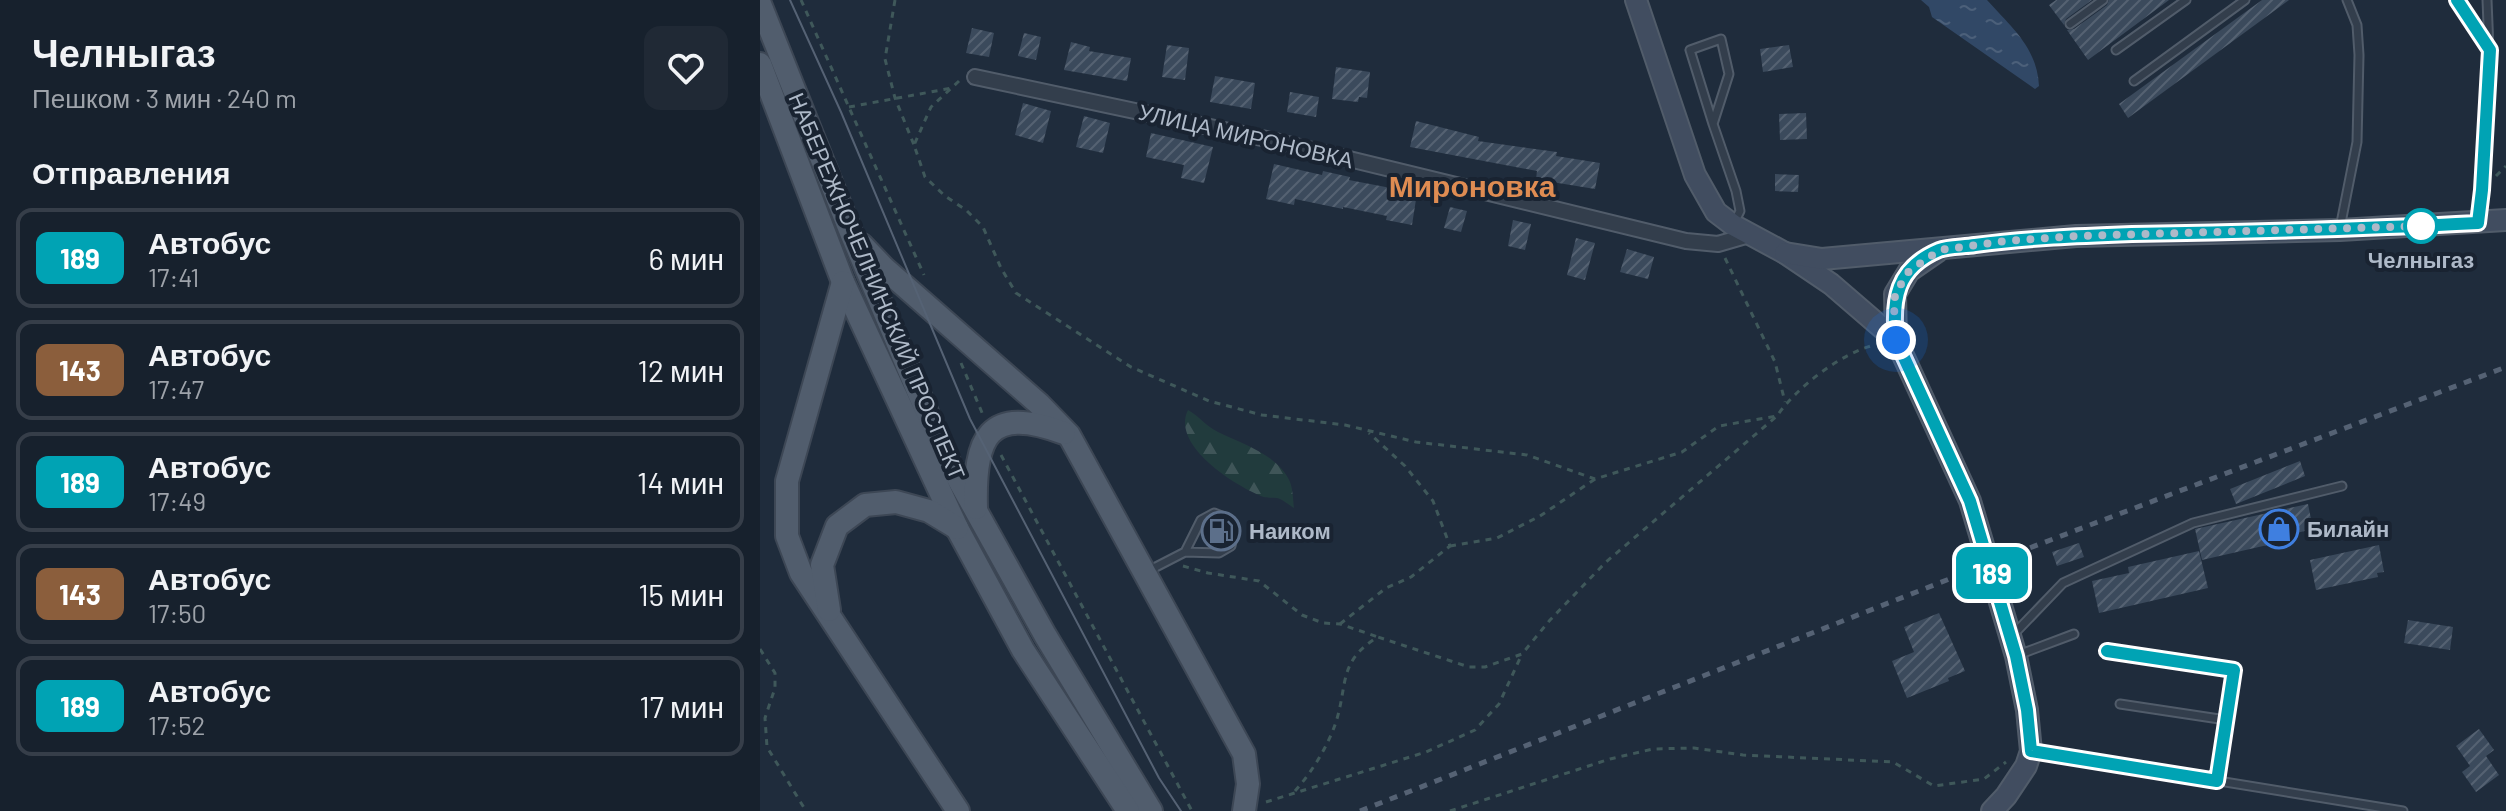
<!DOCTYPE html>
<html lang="ru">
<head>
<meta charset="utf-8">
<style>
  body { margin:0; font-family:Barlow,sans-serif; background:#202935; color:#f1f3f6; height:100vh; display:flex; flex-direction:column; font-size:30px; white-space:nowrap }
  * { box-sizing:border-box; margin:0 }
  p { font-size:26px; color:#9ea3aa }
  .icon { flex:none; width:44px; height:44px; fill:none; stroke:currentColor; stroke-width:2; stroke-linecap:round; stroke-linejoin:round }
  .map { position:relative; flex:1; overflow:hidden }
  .side { display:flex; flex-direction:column; background:#17212d; width:760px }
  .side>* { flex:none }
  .badge { padding:0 16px; border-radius:12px; font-size:28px; line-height:52px }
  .you { position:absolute; width:40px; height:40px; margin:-20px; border:6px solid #fff; border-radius:50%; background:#1a73e8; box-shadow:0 0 0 12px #1a73e833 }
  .map>.badge { position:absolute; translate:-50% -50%; box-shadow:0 0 0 4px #fff }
  h2 { padding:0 32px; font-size:30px; line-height:72px }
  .round { display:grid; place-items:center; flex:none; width:84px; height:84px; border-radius:16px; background:#202935 }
  .summary { display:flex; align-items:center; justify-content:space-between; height:136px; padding:0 32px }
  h1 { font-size:38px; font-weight:600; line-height:60px }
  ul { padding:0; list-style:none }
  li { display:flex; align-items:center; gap:24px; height:100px; margin:0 16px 12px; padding:0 16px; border:4px solid #363e49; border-radius:16px }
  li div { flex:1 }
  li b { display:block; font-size:30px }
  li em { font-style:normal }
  li .badge { min-width:88px; font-weight:700; text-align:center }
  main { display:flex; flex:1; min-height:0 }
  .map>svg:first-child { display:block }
  .forest { fill:url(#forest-firs) }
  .water { fill:url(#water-ripples) }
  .building { fill:url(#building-hatch) }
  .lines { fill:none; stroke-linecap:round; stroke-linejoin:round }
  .lane-casing { stroke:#515c6a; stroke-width:11 }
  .street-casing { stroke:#515c6a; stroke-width:18 }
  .secondary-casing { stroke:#515c6a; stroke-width:24 }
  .primary-casing { stroke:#3d4755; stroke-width:26 }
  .path { stroke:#3f585a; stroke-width:3; stroke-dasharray:6 6; stroke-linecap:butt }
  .lane { stroke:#333e4c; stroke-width:7 }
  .street { stroke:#333e4c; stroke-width:14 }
  .secondary { stroke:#414d60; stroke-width:20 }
  .primary { stroke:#515d6d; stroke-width:22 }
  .tram { stroke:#556274; stroke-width:2 }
  .rail { stroke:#556274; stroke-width:5; stroke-dasharray:8 8; stroke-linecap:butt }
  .line-casing { stroke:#fff; stroke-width:18 }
  .line { stroke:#00a3b4; stroke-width:12 }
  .walk { stroke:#aeb9c8; stroke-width:8; stroke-dasharray:0 14.4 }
  .stop-dot { fill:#fff; stroke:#00a3b4; stroke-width:4 }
  .labels { text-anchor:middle; stroke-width:8; stroke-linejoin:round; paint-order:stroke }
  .street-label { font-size:22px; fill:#aeb9c8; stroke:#192331 }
  .stop-label { font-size:22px; font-weight:bold; fill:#aeb9c8; stroke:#192331 }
  .poi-label { font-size:22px; font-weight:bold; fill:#aeb9c8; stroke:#192331; text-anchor:start }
  .district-label { font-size:30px; font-weight:bold; fill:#df8c52; stroke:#192331 }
</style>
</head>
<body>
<main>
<section class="side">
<div class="summary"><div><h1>Челныгаз</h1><p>Пешком · 3 мин · 240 m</p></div><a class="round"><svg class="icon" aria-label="heart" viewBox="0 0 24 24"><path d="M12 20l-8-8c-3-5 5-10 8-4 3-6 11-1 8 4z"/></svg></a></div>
<h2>Отправления</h2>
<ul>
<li><span class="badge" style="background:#00a3b4;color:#fff">189</span><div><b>Автобус</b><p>17:41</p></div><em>6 мин</em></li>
<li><span class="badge" style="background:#8b5e3c;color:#fff">143</span><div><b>Автобус</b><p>17:47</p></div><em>12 мин</em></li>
<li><span class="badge" style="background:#00a3b4;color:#fff">189</span><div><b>Автобус</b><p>17:49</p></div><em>14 мин</em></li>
<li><span class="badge" style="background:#8b5e3c;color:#fff">143</span><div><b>Автобус</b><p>17:50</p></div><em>15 мин</em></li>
<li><span class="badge" style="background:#00a3b4;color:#fff">189</span><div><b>Автобус</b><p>17:52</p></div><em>17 мин</em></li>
</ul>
</section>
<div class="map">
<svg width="1746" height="811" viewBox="0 0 1746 811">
  <defs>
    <pattern id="forest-firs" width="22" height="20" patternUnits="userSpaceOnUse" patternTransform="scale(2)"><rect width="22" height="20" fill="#213b3d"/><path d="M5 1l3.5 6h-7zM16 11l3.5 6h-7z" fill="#3f5558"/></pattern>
    <pattern id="water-ripples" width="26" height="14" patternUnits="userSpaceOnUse" patternTransform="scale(2)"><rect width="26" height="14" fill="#314866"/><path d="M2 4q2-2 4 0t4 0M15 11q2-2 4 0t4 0" fill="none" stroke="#4c607a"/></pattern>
    <pattern id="building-hatch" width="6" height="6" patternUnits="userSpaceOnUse" patternTransform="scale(2)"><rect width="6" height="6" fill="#3b4a5c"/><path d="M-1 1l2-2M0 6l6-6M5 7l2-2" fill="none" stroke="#556272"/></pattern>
  </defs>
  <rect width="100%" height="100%" fill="#1f2c3c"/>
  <path class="forest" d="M428 410C439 416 447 427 458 432 482 444 519 455 530 482 533 490 533 500 534 508 529 505 522 499 517 498 510 497 506 499 499 495 471 483 411 444 428 410Z"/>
  <path class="water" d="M1161 0H1227C1251 27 1277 47 1279 86L1275 89 1172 17 1169 7Z"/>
  <g class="building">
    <polygon points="1296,0 1332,0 1306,19 1304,25 1289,5"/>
    <polygon points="1349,0 1409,0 1328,60 1307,30 1314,29 1347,5"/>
    <polygon points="1502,0 1529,0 1368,118 1359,104"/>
    <polygon points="212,28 234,33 229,57 206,53"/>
    <polygon points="264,33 281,37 276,60 258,56"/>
    <polygon points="311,42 330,47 329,51 371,58 367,81 304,70"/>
    <polygon points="407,45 429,48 425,80 402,77"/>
    <polygon points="1029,45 1033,67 1003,72 1000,49"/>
    <polygon points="576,67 610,72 607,98 599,97 598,102 572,99"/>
    <polygon points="455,76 495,83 491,109 450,102"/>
    <polygon points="530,92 559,97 556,117 527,112"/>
    <polygon points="263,103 291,111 283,143 255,135"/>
    <polygon points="1046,113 1047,139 1020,140 1019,114"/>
    <polygon points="324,116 350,123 343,153 316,147"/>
    <polygon points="656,121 719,137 718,141 797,152 796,156 840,163 835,189 792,182 791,189 775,187 777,171 650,147"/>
    <polygon points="391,133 453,147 444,183 421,178 424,165 386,157"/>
    <polygon points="514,164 562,175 563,171 590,177 589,180 657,193 652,225 626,220 627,216 583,207 583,209 535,199 534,205 506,199"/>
    <polygon points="1015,174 1039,175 1038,192 1015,191"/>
    <polygon points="690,207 707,211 701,232 684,228"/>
    <polygon points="753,220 771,224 765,250 748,246"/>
    <polygon points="816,238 835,243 825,280 807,275"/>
    <polygon points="867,249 894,257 888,279 860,272"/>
    <polygon points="1540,461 1545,476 1476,504 1470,489"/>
    <polygon points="1548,504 1553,529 1524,536 1525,541 1442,560 1435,529"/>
    <polygon points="1319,543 1324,557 1297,566 1292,552"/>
    <polygon points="1619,545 1624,572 1617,573 1618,577 1556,590 1550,560"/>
    <polygon points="1439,551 1448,588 1339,613 1332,581 1369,573 1368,567"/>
    <polygon points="1179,613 1205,671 1188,678 1189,681 1147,698 1132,661 1154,652 1144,627"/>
    <polygon points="1648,620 1693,627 1690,650 1644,643"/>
    <polygon points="1719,729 1734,750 1726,756 1739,775 1716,792 1702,772 1710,766 1696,746"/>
  </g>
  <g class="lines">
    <g class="lane-casing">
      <g id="lane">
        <polyline points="1697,0 1729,48"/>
        <polyline points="1310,24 1343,0"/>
        <polyline points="1356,50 1426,0"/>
        <polyline points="1374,81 1485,0"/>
        <polyline points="953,124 930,50 961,39 969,74 953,124 976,191 980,211 974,223"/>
        <path d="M1718 220C1728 148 1731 73 1727 0"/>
        <polyline points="1580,228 1597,142 1599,55 1597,25 1587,0"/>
        <polyline points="388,571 425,552 459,553 471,546 474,533 467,518 454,513 441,520 425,552"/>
        <polyline points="1252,636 1303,583 1433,523 1582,486"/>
        <polyline points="1347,651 1474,670 1457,781"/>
        <polyline points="1258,655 1314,634"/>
        <polyline points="1360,704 1466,720"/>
        <polyline points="1274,751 1643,811"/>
      </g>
    </g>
    <g class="street-casing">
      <polyline id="street" points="215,77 511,140 926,241 958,244 989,235"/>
    </g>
    <g class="secondary-casing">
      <g id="secondary">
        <polyline points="876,0 935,175 956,212 973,225 1025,253 1071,284 1136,340"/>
        <polyline points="1178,251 1149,271 1135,294 1136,340 1210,501 1256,656 1267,710 1271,751 1266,766 1246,796 1232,811"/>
        <polyline points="1025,253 1062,259 1316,236 1580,230 1746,220"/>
      </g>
    </g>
    <g class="primary-casing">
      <g id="primary">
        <polyline points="0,4 92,235 185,455 285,635 391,811"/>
        <polyline points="0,64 83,282 197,528 263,650 368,811"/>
        <polyline points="102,245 124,268 279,404 309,435 484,754 488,784 484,811"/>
        <polyline points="83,282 27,481 27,536 41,573 198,811"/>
        <path d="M216 508C214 438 227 404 304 433"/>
        <polyline points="69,610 62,565 77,526 105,505 136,502 169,511 197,528"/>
      </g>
    </g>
    <g class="path">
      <polyline points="41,0 164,275"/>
      <polyline points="135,0 125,59 135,98 154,145"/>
      <polyline points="199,81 171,107 154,145 165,177 185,196 206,210 223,227 241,268 256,293 371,367 449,401 502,415 585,425 656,442 767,455 835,479 922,452 959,426 1017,416"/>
      <polyline points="89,107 192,88"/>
      <polyline points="1736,176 1746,166"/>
      <polyline points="965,258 1015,362 1025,402"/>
      <polyline points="201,363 223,415"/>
      <polyline points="241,455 432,811"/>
      <polyline points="690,546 737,538 780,516 835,479"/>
      <polyline points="423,566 448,573 499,581 542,615 563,623 580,624 618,637"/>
      <polyline points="580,624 626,588 651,577 690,546 673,501 645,466 609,433"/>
      <polyline points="0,649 15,673 15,688 5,718 7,747 46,811"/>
      <path d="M535 791C552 772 568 746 576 722 588 684 578 661 618 637L709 667H725L762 654 790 620 846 562 1017 416C1035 389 1082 352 1115 345"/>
      <polyline points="506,802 666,752 715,730 739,704 762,654"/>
      <polyline points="690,811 850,759 893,749 934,748 983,755 1133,762 1174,786 1224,779 1246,762"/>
    </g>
    <use href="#lane" class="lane"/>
    <use href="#street" class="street"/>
    <use href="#secondary" class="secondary"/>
    <use href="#primary" class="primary"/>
    <polyline class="tram" points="30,0 81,112 210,419 399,778 421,811"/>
    <polyline class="rail" points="600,811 1230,563 1746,367"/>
  </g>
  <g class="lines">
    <g class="line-casing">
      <path id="line" d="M1347 651 1474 670 1457 781 1271 751 1267 710 1256 656 1210 501 1136 340C1132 300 1136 268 1179 250 1189 246 1203 247 1215 245 1267 238 1319 236 1372 234 1487 232 1602 229 1718 223L1722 190 1730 50 1697 0"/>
    </g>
    <use href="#line" class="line"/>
    <polyline class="walk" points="1136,340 1134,317 1135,294 1149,271 1180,250 1245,241 1316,236 1661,226"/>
  </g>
  <defs>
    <g id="shop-ring" transform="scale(2)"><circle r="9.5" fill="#192331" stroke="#3f7fe0" stroke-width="1.5"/><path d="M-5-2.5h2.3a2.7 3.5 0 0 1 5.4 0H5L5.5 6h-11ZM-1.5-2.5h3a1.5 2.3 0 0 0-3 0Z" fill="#3f7fe0"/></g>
    <g id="fuel-ring" transform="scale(2)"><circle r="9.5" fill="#192331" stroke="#5c6f8a" stroke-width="1.5"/><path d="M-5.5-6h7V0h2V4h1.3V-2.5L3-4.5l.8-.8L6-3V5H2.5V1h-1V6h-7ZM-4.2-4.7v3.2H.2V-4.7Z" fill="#5c6f8a"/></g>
  </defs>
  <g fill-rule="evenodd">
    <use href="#shop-ring" x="1519" y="529"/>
    <use href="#fuel-ring" x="461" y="531"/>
  </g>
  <circle class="stop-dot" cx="1661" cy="226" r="16"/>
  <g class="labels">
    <g class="street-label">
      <text transform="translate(486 136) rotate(13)" y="8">УЛИЦА МИРОНОВКА</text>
      <text transform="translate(117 286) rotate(67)" y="8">НАБЕРЕЖНОЧЕЛНИНСКИЙ ПРОСПЕКТ</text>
    </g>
    <g class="stop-label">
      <text x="1661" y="268">Челныгаз</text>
    </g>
    <g class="poi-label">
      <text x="1547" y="537">Билайн</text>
      <text x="489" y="539">Наиком</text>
    </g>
    <g class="district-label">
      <text x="712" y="197">Мироновка</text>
    </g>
  </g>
</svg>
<div class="you" style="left:1136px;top:340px"></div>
<b class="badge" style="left:1232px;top:573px;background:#00a3b4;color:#fff">189</b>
</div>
</main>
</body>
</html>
